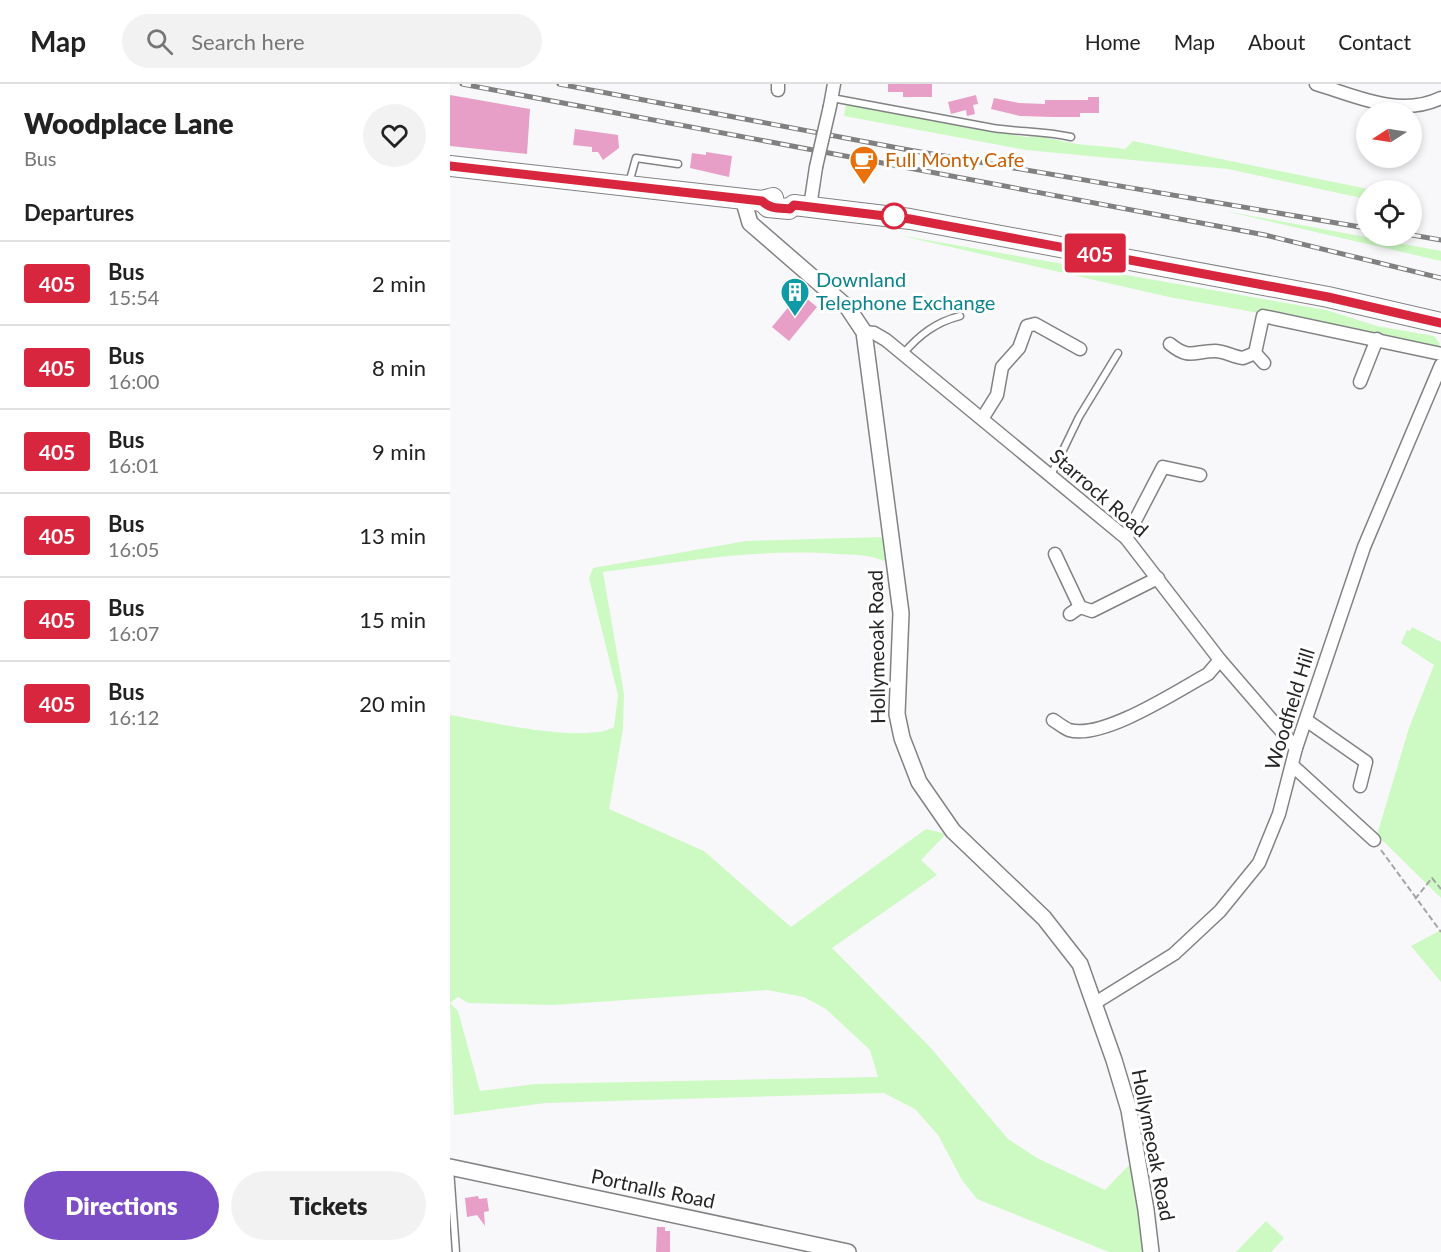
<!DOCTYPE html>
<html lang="en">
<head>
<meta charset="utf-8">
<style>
  body { margin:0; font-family:Lato,sans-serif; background:#f2f2f2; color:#222; height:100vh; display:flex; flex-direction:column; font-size:22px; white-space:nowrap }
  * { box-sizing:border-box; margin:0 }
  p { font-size:20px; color:#767676 }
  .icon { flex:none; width:33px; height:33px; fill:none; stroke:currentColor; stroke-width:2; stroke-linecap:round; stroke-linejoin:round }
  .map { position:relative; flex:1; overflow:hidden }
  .sheet { display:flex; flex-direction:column; background:#fff; width:450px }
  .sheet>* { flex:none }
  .badge { padding:0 12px; border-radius:4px; font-size:21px; line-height:39px }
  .needle { width:39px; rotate:258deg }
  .tools { position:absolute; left:906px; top:18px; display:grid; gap:12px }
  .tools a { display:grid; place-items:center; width:66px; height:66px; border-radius:50%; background:#fff; box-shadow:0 3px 9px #0003; font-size:30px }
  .map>.badge { position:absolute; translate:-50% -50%; box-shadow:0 0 0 3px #fff }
  h2 { padding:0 24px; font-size:22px; line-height:54px }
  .round { display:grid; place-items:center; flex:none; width:63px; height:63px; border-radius:32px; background:#f2f2f2 }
  .head { display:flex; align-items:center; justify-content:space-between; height:102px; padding:0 24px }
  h1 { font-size:28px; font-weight:800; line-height:45px }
  .button { display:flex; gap:12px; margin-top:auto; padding:12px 24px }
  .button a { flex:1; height:69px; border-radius:36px; background:#7c4ec6; color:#fff; font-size:24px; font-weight:800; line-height:69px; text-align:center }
  .button a+a { background:#f2f2f2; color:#222 }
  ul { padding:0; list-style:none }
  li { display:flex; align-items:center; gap:18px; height:84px; padding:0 24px; border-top:2px solid #e0e0e0 }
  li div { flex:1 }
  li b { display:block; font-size:22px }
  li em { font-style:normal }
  li .badge { min-width:66px; font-weight:700; text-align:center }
  header { display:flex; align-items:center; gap:36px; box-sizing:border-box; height:84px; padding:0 30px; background:#fff; border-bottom:2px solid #e0e0e0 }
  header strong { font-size:28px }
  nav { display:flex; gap:33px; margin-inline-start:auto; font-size:21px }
  .search { width:420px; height:54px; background:#f2f2f2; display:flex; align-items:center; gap:15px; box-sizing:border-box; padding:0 21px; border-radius:33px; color:#767676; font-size:22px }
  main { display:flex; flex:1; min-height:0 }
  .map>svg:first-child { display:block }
  .green { fill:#cdf9c3 }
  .building { fill:#e89fc7 }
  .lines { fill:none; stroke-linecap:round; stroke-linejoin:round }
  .service-casing { stroke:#828284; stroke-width:9 }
  .minor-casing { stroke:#828284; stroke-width:15 }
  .tertiary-casing { stroke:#828284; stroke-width:18 }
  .trunk-casing { stroke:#828284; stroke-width:22 }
  .path { stroke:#a5a5a7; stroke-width:2; stroke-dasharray:6 3; stroke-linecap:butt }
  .service { stroke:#fff; stroke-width:6 }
  .minor { stroke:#fff; stroke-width:12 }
  .tertiary { stroke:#fff; stroke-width:15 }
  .trunk { stroke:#fff; stroke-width:20 }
  .rail-casing { stroke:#808081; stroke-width:5 }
  .rail { stroke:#fff; stroke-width:3; stroke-dasharray:9; stroke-linecap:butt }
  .minor-bridge-casing { stroke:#828284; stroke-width:15; stroke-linecap:butt }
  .minor-bridge { stroke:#fff; stroke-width:12 }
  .line-casing { stroke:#fff; stroke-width:14 }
  .line { stroke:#d7263d; stroke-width:9 }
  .stop-dot { fill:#fff; stroke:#d7263d; stroke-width:3 }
  .labels { text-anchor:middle; stroke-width:6; stroke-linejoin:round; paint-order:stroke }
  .food-label { font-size:20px; fill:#c56008; stroke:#fff; text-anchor:start }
  .culture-label { font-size:20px; fill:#0d838f; stroke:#fff; text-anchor:start }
  .street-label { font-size:20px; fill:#252526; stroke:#fff }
</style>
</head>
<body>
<header>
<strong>Map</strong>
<div class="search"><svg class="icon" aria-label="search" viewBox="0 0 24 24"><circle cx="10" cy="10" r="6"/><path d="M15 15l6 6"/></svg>Search here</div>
<nav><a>Home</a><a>Map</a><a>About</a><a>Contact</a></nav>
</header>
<main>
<section class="sheet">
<div class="head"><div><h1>Woodplace Lane</h1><p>Bus</p></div><a class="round"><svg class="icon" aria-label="heart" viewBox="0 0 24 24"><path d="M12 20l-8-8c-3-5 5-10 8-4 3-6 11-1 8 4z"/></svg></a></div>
<h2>Departures</h2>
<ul>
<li><span class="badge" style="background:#d7263d;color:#fff">405</span><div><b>Bus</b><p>15:54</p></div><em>2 min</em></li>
<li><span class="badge" style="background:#d7263d;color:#fff">405</span><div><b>Bus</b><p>16:00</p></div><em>8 min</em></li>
<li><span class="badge" style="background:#d7263d;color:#fff">405</span><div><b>Bus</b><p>16:01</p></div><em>9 min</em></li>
<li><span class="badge" style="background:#d7263d;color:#fff">405</span><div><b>Bus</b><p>16:05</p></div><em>13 min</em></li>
<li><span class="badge" style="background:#d7263d;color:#fff">405</span><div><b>Bus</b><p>16:07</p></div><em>15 min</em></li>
<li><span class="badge" style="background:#d7263d;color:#fff">405</span><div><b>Bus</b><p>16:12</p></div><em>20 min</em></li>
</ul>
<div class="button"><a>Directions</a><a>Tickets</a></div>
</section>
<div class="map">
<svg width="991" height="1168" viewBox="0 0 991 1168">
  <rect width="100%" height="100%" fill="#f8f8fa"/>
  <g class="green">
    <path d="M396 20 575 53C597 51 606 57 627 60 643 62 659 62 675 65L683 57 923 106H916V115L778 85 576 66 394 32Z"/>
    <polygon points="775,127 991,167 991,177"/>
    <polygon points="448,151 876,226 927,242 984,252 990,260 988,265 927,250 719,213"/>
    <path d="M433 453 436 478C421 470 404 471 387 470 308 464 231 478 153 488L174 610 173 645 159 725 254 767 341 843 476 745 496 750 471 776 487 791 382 864 480 963 558 1055 587 1074 655 1106 680 1080 690 1128 695 1168H659L527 1115 512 1096 488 1051 465 1025 434 1009 95 1019 4 1031 0 919 8 927 30 1007 85 1000 428 993 420 966 376 925 354 913 317 906 104 921 18 919 8 913 0 919V631C34 637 137 660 164 643L168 611 139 494 143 484 296 457Z"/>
    <polygon points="962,543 991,558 991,814 927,751 959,644 984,581 951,559 957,546 960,547"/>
    <polygon points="991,846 991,898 961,862"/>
    <polygon points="816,1137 834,1154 821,1168 786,1168"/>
  </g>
  <g class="building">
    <polygon points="438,0 482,0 482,13 453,13 453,8 438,8"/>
    <polygon points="0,11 80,25 77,70 0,62"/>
    <polygon points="526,11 528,20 523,21 525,30 517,32 516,26 501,30 498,18"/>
    <polygon points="638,13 649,13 649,29 630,29 630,33 602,33 570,32 541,25 544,14 569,19 595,20 595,16 638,16"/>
    <polygon points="125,45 168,51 169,64 153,76 148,68 142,68 142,63 123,61"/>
    <polygon points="256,68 282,72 279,93 240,84 242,69 256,71"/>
    <polygon points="350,209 367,223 339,257 322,243"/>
    <polygon points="28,1112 29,1115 37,1114 39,1127 34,1128 35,1142 27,1131 17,1133 15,1114"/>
    <polygon points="207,1143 215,1143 215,1147 220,1147 220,1168 206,1168"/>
  </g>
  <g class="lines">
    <g class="service-casing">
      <g id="service">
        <path d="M382 14 543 44C570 48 595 47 621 53"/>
        <polyline points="179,99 186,74 228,80"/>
        <path d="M453 270C469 251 486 238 510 232"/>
        <polyline points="601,391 629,333 668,269"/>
        <polyline points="0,1085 6,1168"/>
      </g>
    </g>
    <g class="minor-casing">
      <g id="minor">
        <path d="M866 0C906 12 950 34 991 14"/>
        <polyline points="328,6 328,0"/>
        <polyline points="380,22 384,0"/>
        <polyline points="360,123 366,83"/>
        <polyline points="414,248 424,249 436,256 676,454 770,576 846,664"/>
        <path d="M720 260C739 276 744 267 765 267 774 267 784 273 793 274L805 269 813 232 991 270"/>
        <polyline points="805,269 814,279"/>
        <polyline points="910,298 927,255"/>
        <polyline points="532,335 547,311 552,283 569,264 577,242 585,240 630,265"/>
        <polyline points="676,454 713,383 750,391"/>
        <polyline points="605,470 630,523 642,527 708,494"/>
        <polyline points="620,530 630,523"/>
        <path d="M603 636C608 639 614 644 619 646 653 656 727 607 758 590L770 576"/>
        <polyline points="856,636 916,678 910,702"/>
        <polyline points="843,682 924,756"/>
        <polyline points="645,919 724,870 770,827 809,779 829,730 846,664 914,463 991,281"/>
      </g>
    </g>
    <g class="tertiary-casing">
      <g id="tertiary">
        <polyline points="293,115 300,139 398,224 414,248 451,529 447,630 452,654 469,698 503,747 594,834 630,880 664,976 679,1026 696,1126 701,1168"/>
        <polyline points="0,1083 398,1168"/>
      </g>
    </g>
    <g class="trunk-casing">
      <g id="trunk">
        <polyline points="0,82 312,117 323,114"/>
        <polyline points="312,117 318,123 339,125 344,121 460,135 878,213 991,239"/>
      </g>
    </g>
    <g class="path">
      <polyline points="931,766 991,848"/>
      <polyline points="965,815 982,794 991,805"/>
    </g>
    <use href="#service" class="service"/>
    <use href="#minor" class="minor"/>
    <use href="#tertiary" class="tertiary"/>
    <use href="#trunk" class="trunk"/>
    <g class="rail-casing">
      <g id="rail">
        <polyline points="12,0 815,151 991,194"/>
        <polyline points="109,0 459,66 916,144"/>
        <polyline points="962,151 991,156"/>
      </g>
    </g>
    <use href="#rail" class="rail"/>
    <g class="minor-bridge-casing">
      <polyline id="minor-bridge" points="366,83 380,22"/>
    </g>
    <use href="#minor-bridge" class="minor-bridge"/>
  </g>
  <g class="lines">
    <g class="line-casing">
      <path id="line" d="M0 82 312 117C320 125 329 124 340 125L344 121 460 135 878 213 991 239"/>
    </g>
    <use href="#line" class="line"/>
  </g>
  <defs>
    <g id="cafe-pin" transform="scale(1.5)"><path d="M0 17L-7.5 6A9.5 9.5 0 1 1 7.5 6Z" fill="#e8710a" stroke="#fff"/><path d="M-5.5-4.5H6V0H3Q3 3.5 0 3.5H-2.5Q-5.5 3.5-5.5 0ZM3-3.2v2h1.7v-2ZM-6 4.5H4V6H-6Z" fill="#fff"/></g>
    <g id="building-pin" transform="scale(1.5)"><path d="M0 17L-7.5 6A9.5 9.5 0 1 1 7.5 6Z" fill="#0f9aa8" stroke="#fff"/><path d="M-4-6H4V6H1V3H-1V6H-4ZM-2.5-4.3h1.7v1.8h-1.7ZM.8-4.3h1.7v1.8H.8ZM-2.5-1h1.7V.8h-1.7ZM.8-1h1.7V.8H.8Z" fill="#fff"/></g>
  </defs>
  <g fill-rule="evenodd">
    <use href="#cafe-pin" x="414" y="76"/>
    <use href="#building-pin" x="345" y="208"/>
  </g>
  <circle class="stop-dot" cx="444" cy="132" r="12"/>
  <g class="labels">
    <g class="food-label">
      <text x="435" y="83">Full Monty Cafe</text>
    </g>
    <g class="culture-label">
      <text x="366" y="203">Downland<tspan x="366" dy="23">Telephone Exchange</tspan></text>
    </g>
    <g class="street-label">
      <text transform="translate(649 409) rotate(41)" y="7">Starrock Road</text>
      <text transform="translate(427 563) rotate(-91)" y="7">Hollymeoak Road</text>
      <text transform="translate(840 625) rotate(-73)" y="7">Woodfield Hill</text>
      <text transform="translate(703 1061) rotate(79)" y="7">Hollymeoak Road</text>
      <text transform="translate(203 1105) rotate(12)" y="7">Portnalls Road</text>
    </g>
  </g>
</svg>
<div class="tools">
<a><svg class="needle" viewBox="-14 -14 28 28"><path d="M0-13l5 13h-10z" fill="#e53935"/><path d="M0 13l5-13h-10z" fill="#767676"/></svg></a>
<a><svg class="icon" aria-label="locate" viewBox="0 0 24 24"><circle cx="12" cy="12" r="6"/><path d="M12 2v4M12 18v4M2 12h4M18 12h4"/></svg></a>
</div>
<b class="badge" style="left:645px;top:169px;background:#d7263d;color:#fff">405</b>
</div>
</main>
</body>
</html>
